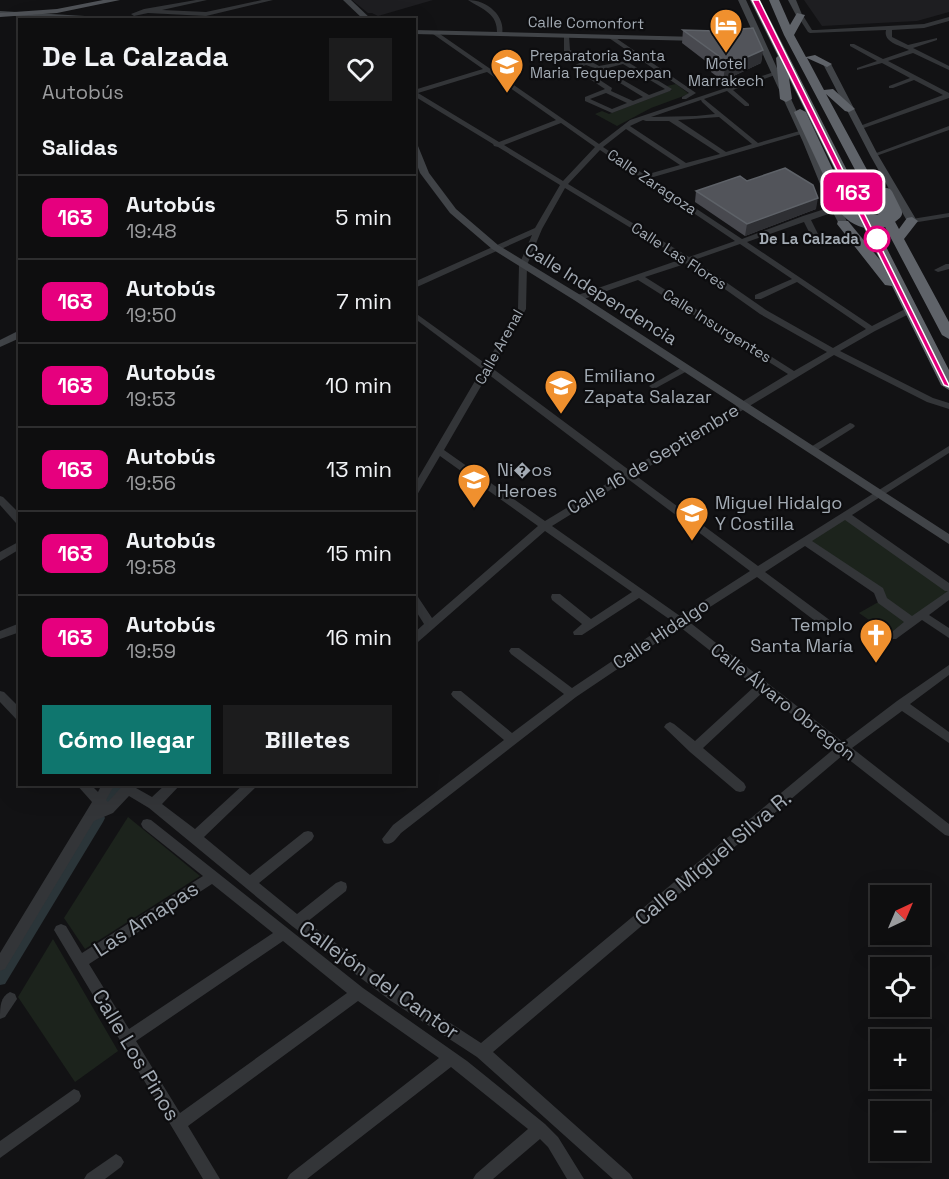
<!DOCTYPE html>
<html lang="es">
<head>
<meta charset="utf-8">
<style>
  body { margin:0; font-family:"Space Grotesk",sans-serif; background:#1c1c1d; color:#f1f3f6; height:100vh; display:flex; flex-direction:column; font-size:22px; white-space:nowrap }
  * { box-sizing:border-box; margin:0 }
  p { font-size:20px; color:#9b9c9e }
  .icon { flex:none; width:33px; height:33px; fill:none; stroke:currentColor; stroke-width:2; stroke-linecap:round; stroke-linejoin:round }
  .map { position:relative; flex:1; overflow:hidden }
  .panel { position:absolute; left:18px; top:18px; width:398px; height:768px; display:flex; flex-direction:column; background:#0e0e0f; border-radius:0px; box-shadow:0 6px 24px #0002,0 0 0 2px #2e2e2f }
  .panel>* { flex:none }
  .badge { padding:0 12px; border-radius:9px; font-size:21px; line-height:39px }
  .needle { width:39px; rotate:44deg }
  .controls { position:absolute; left:870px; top:885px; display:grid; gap:12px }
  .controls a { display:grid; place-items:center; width:60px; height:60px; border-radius:0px; background:#0e0e0f; box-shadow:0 6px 24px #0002,0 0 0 2px #2e2e2f; font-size:30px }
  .map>.badge { position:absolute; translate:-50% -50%; box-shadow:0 0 0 3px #fff }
  h2 { padding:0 24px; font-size:22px; line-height:54px }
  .round { display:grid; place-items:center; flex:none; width:63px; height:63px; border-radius:0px; background:#1c1c1d }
  .summary { display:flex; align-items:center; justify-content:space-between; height:102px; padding:0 24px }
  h1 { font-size:28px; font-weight:800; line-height:45px }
  .primary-button { display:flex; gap:12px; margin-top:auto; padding:12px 24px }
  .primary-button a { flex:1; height:69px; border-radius:0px; background:#0f766e; color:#fff; font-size:24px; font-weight:800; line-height:69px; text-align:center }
  .primary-button a+a { background:#1c1c1d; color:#f1f3f6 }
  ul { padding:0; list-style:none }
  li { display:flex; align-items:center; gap:18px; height:84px; padding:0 24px; border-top:2px solid #2e2e2f }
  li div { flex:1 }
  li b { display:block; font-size:22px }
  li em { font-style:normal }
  li .badge { min-width:66px; font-weight:700; text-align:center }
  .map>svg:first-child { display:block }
  .built { fill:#1e1e21 }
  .green { fill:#1c231c }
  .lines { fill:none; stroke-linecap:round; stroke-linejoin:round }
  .canal { fill:#2b3539; fill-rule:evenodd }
  .street { fill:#333538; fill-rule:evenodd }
  .secondary { fill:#414448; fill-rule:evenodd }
  .primary { fill:#4f5257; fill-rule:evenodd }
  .highway { fill:#5f6369; fill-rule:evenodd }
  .highway-bridge { stroke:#5f6369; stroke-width:14 }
  .wall { fill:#48494f }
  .shaded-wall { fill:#2e2f33 }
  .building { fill:#52545a; stroke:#5e6268; stroke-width:1.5 }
  .line { fill:#e6007e; stroke:#fff; stroke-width:1.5 }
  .stop-dot { fill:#fff; stroke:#e6007e; stroke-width:3 }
  .labels { text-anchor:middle; stroke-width:4.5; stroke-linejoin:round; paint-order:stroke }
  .far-street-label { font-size:15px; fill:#a3abb4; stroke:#0d0d0f }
  .far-poi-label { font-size:15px; fill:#a3abb4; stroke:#0d0d0f; text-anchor:start }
  .far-stop-label { font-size:15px; font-weight:bold; fill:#a3abb4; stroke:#0d0d0f; text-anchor:end }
  .street-label { font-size:18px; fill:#a3abb4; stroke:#0d0d0f }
  .poi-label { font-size:18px; fill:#a3abb4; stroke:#0d0d0f; text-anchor:start }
  .near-street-label { font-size:21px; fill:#a3abb4; stroke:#0d0d0f }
</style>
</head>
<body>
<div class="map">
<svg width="949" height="1179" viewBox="0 0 949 1179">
  <rect width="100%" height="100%" fill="#121214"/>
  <g class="built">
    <polygon points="352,0 433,0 378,16 372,13 368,13"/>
    <polygon points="804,0 949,0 949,12 917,21 822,26"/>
  </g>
  <g class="green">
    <polygon points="676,84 689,94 651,108 617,126 595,114 602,111 609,114 672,90 667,86"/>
    <polygon points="845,515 949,588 949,595 892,636 859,613 882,600 879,591 805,541"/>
    <polygon points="128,817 200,876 85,949 64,918"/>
    <polygon points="53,939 118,1051 75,1082 18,997"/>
  </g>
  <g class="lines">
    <g class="canal">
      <polygon points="112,784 125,784 111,809 107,810 103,809 101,805"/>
      <polygon points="99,813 103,814 105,818 103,822 5,984 0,985 0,967 95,814"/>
    </g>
    <g class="street">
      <polygon points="196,0 207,0 162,10 206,12 262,0 273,0 206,16 148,13 134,16 131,14 144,9"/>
      <path d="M468 0C487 0 506 16 502 35L497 34C498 13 483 10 468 0Z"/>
      <path d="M798 14H802L812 30H816L924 24 949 17V21L924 28 892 30V37L908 45 937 38V40L913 48 949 66V70L913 53 888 61 949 93V98L861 129H857V127L943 95 914 80 893 88H889V86L910 78 882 63 857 70V68L877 61 850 46V44H854L883 59 909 50C899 45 883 42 886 30L810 33 808 32 797 15Z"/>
      <path d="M433 32H437L599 144 630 120 771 73H775V75L733 90 749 104V106H745L727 91 704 99 758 143 803 130 805 131V133L650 178 742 239 803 216 831 207H837V211L811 220 821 240 820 242H814L804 222 747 242 872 326 909 307H915V311L875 331 840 351 933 398 949 403V409L927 402 834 355 635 475 758 566 949 446V453L852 515 949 583V600L929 615 949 628V638L922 620 896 639H888L887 636 904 622 878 603 874 593 805 546 765 572 831 621 832 624 831 627H823L757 577 688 621 843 742 897 701 949 665V675L910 704 949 732V743L902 711 852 748 949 824V836L945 835 843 755 493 1052 630 1174 633 1179H613L477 1057 391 1001 292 926 149 808 129 796 113 813 94 821 5 969 0 971V953L92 802 76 784H90L98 792 102 784H115L106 800 108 802 124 784H137L136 788 152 797 166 784H181L162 804 195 829 244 784H259L204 837 250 875 304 832 308 831 312 832 314 836 312 840 259 883 297 914 336 883 341 881 346 883 347 887 346 891 307 922 401 991 481 1043 835 748 763 692 703 748 744 783 746 787 744 791 740 792 736 791 690 752 664 727 666 724 670 722 674 724 695 741 755 686 680 627 576 697 401 833C396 839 392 846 384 843L382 839 393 825 504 740 453 697 451 694 453 691H461L512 733 564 694 511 654 509 651 511 648H519L572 688 672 621 639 598 582 635H574L573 632 582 624 552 600 551 597 552 594H560L591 619 632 592 545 531 418 642 414 643V633L424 624 414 608V596L418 597 432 618 538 526 440 456 417 495 414 496V485L482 369 414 318V312L486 364 518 309 519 265 532 235 417 287H414V282L535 228 560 185 498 147 494 146 493 144 414 96V90L483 69 433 34ZM487 72 556 120 499 142 418 93ZM701 100 702 102 715 114 696 116 651 117ZM719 117 752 144 726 152 678 120ZM643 120 646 121H669L720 154 686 163 630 126ZM561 123 595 147 563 181 504 145ZM626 129 680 165 645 175 603 147ZM600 150 735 241 689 257 568 184ZM565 188 682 259 575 296V300H581L638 280 788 374 629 470 492 368 526 309 527 265 542 229ZM740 244 792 279 755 295V299H761L797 282 866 329 833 348 766 310 694 260ZM688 263 760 314 827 352 794 371 645 277ZM488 374 621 475 545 521 444 450ZM628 479 750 571 680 616 552 526ZM845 520 945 591H948L912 616 887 598 883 588 812 541Z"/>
      <path d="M564 35 569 36 570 50 599 66 626 61 672 89 670 91 612 113 585 101V97L605 89 573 68V66L582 62 564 51ZM623 64 665 89 649 95 604 69ZM586 65 597 69 643 97 633 101 611 91 612 88 580 67ZM606 93 627 103 612 109 590 99Z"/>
      <polygon points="609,36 613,36 696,93 686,99 682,99 682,97 689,93 609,38"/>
      <polygon points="949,126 949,130 876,156 871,155"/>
      <polygon points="949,213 949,217 912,223 908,221 912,219"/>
      <polygon points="946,264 949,264 949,269 938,272 934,270"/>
      <polygon points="686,365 689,366 689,370 656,388 653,389 649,386"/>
      <polygon points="850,423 853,424 855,426 853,428 815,452 809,452 807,450 809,448"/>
      <polygon points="0,496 3,497 20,514 20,524 16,523 0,505"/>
      <polygon points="20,541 20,549 0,561 0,552"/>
      <polygon points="20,623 20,632 0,639 0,631"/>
      <polygon points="0,691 4,692 20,708 20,720 16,719 0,702"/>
      <path d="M147 819 151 820 363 988 467 1061 545 1124 558 1137 584 1179H567L548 1147 540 1139 493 1179H473L476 1174 528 1129 451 1067 307 1179H287L290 1174 439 1058 358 1001 188 1126 220 1179H203L54 930 56 926 61 924 66 926 82 953 203 876 143 828 141 824 143 820ZM212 884 273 933 129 1029 89 964ZM283 941 347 993 180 1113 136 1041Z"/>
      <path d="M10 992 15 994 17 999 5 1017 0 1019C0 1007 0 997 10 992Z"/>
      <polygon points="74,1089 79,1091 81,1096 79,1101 0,1158 0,1141"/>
      <polygon points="116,1154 121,1157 124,1162 121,1167 105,1179 84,1179 87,1174"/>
    </g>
    <g class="secondary">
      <polygon points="343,0 351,0 372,20 364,20"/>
      <polygon points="738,0 746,0 848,224 846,226 840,226 827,201 803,142"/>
      <polygon points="788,0 796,0 803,17 797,17"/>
      <polygon points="0,11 119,18 122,20 73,20 0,15"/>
      <polygon points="414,30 699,37 703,39 699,41 414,34"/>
      <polygon points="824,62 831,64 878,155 917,221 915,223 907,221 870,155 823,64"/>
      <polygon points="414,143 418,146 429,173 456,209 498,245 582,296 949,534 949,544 574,300 492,249 450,213 420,173 414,157"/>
      <polygon points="20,330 20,338 0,347 0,340"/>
    </g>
    <polygon class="primary" points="103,0 120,0 57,13 0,17 0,13 57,9"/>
    <g class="highway">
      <polygon points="750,0 760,0 949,370 949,390 941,385 892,286 885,285 837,224 838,221 848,221 880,260 789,78 792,99 786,102 780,99 776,58 778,56"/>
      <polygon points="769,0 779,0 790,25 797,13 805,15 794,35 806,57 815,55 832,64 827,67 807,58 824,90 833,89 855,109 849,112 845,111 826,94 899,229 907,218 912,217 918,221 904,239 949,322 949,339 942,335 784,35"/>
      <polygon points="800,109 806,112 847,200 845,203 841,204 835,200 794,112"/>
    </g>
    <path class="highway-bridge" d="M841 200C851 221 877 230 895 213L886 195"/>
  </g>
  <g class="wall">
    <polygon points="683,30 763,50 761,63 723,81 711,72 712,66 682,43"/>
    <polygon points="747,181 816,209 745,236 695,202 696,191"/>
  </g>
  <g class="shaded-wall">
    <polygon points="763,50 761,63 723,81 725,67"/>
    <polygon points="818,198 816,209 745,236 747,224"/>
  </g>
  <g class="building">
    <polygon points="753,28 763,50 725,67 713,58 720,57 683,30 716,31"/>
    <polygon points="785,168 813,185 818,198 747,224 696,191 740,176 747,181"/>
  </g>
  <polygon class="line" points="752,0 759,0 949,385 949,387 944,385"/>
  <defs>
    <g id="hotel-pin" transform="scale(1.725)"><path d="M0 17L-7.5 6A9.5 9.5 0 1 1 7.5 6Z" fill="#f0902e" stroke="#0d0d0f"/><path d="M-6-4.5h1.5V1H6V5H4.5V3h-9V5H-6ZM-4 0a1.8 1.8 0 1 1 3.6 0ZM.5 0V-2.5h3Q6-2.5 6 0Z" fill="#fff"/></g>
    <g id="university-pin" transform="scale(1.725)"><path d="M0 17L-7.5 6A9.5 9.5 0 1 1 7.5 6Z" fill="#f0902e" stroke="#0d0d0f"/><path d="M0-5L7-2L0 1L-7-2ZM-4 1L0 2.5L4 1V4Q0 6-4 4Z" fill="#fff"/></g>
    <g id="school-pin" transform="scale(1.725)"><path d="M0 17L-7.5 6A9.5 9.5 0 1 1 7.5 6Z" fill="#f0902e" stroke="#0d0d0f"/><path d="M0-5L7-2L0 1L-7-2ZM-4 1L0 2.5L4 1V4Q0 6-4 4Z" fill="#fff"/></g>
    <g id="church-pin" transform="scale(1.725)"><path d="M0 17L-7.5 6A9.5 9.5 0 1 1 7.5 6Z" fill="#f0902e" stroke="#0d0d0f"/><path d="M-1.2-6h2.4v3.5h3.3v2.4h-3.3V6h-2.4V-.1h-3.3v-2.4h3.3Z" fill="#fff"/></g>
  </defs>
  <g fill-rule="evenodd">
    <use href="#hotel-pin" x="726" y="25"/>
    <use href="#university-pin" x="507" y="65"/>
    <use href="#school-pin" x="561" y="386"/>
    <use href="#school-pin" x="474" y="480"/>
    <use href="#school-pin" x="692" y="513"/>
    <use href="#church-pin" x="876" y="635"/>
  </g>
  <circle class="stop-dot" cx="877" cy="239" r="12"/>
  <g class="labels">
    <g class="far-street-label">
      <text transform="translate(586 23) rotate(1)" y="5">Calle Comonfort</text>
      <text transform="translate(652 182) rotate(34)" y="5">Calle Zaragoza</text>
      <text transform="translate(679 256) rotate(33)" y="5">Calle Las Flores</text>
      <text transform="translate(717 326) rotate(32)" y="5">Calle Insurgentes</text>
      <text transform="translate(499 347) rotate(-61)" y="5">Calle Arenal</text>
    </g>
    <g class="far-poi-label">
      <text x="530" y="61">Preparatoria Santa<tspan x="530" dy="17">Maria Tequepexpan</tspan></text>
      <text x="726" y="69" text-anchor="middle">Motel<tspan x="726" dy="17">Marrakech</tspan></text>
    </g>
    <g class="far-stop-label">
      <text x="859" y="244">De La Calzada</text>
    </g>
    <g class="street-label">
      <text transform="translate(601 294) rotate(32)" y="6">Calle Independencia</text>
      <text transform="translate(653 459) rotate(-31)" y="6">Calle 16 de Septiembre</text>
      <text transform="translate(661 634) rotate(-34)" y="6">Calle Hidalgo</text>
      <text transform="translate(783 702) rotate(38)" y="6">Calle Álvaro Obregón</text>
    </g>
    <g class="poi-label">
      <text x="584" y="382">Emiliano<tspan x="584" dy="21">Zapata Salazar</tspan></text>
      <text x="497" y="476">Ni�os<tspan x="497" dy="21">Heroes</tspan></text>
      <text x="715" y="509">Miguel Hidalgo<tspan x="715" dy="21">Y Costilla</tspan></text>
      <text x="853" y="631" text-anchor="end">Templo<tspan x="853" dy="21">Santa María</tspan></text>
    </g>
    <g class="near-street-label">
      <text transform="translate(713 858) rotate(-40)" y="7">Calle Miguel Silva R.</text>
      <text transform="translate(146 919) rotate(-33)" y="7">Las Amapas</text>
      <text transform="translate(379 980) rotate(35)" y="7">Callejón del Cantor</text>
      <text transform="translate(136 1055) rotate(59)" y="7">Calle Los Pinos</text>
    </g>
  </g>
</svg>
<div class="controls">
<a><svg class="needle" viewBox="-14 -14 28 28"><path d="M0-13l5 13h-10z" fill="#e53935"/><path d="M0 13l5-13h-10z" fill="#9b9c9e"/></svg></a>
<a><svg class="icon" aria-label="locate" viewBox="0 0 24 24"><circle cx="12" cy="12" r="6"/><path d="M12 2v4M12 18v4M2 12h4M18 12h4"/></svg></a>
<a>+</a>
<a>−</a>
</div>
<b class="badge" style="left:853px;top:192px;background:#e6007e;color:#fff">163</b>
<section class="panel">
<div class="summary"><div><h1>De La Calzada</h1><p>Autobús</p></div><a class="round"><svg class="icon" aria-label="heart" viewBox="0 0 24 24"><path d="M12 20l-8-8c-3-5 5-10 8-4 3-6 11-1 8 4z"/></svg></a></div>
<h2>Salidas</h2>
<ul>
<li><span class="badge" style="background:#e6007e;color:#fff">163</span><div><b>Autobús</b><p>19:48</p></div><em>5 min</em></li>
<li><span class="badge" style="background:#e6007e;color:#fff">163</span><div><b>Autobús</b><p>19:50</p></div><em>7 min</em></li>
<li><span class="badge" style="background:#e6007e;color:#fff">163</span><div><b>Autobús</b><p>19:53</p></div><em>10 min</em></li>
<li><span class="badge" style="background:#e6007e;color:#fff">163</span><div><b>Autobús</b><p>19:56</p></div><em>13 min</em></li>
<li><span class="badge" style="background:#e6007e;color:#fff">163</span><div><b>Autobús</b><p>19:58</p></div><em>15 min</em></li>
<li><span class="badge" style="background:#e6007e;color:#fff">163</span><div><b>Autobús</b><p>19:59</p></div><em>16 min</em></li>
</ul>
<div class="primary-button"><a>Cómo llegar</a><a>Billetes</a></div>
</section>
</div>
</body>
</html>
